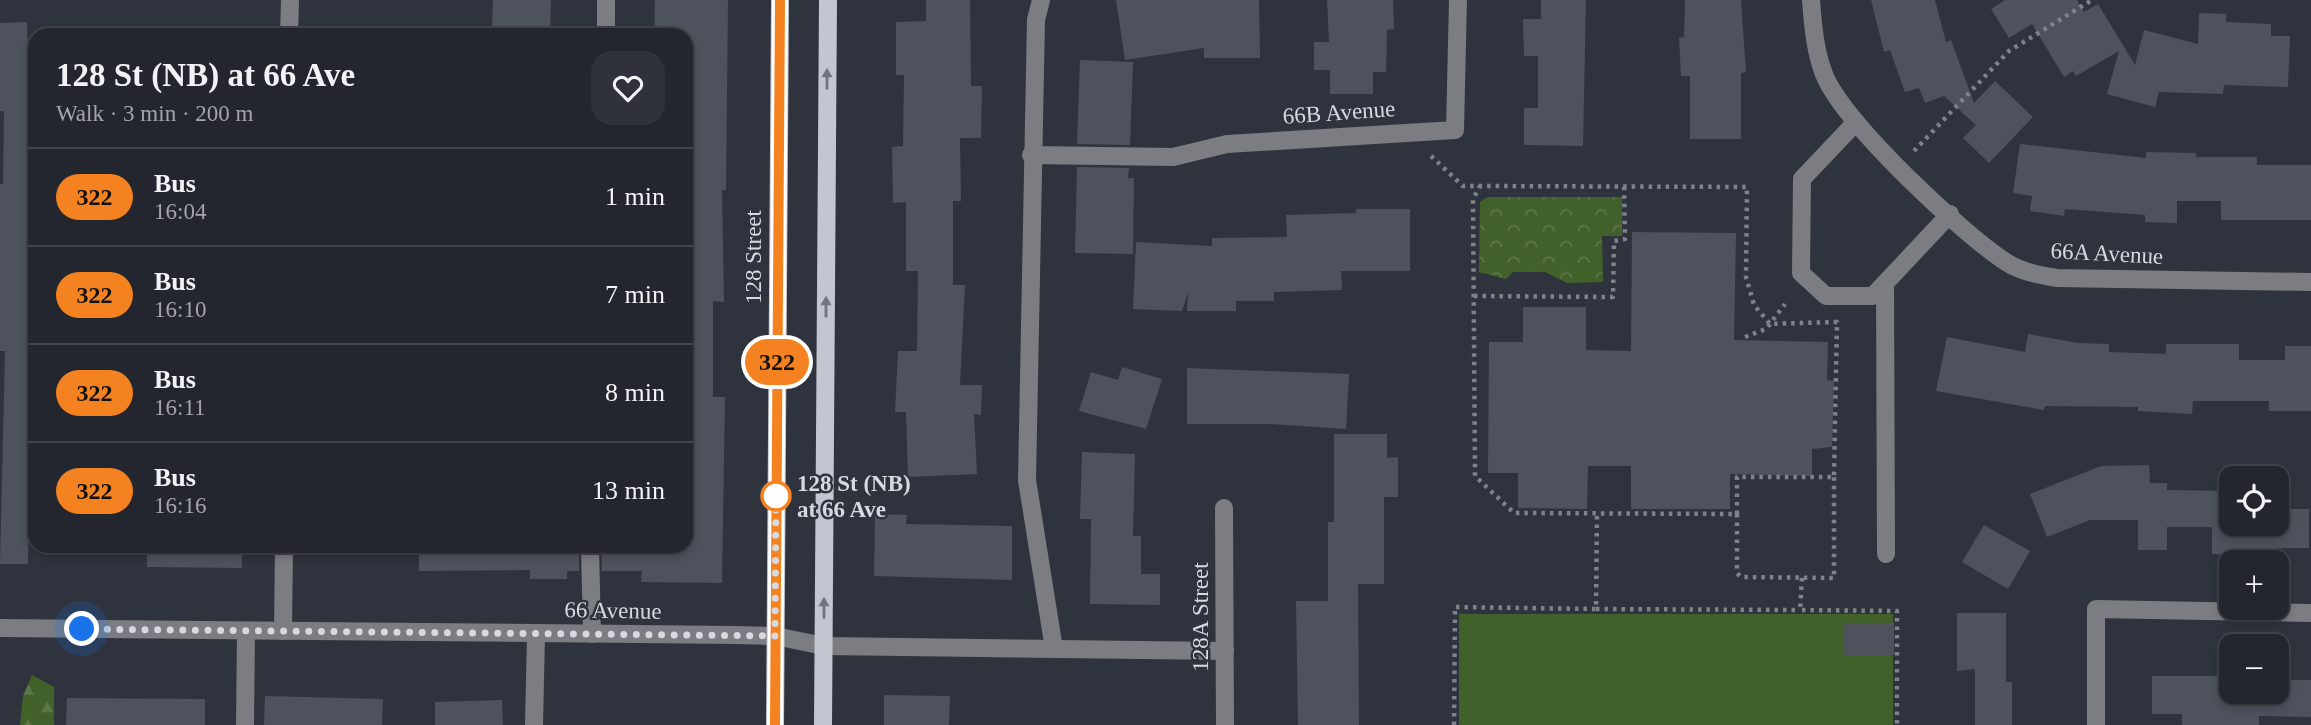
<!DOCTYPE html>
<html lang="en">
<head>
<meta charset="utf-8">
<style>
  body { margin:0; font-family:"Times New Roman",serif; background:#2f323a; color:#f1f3f6; height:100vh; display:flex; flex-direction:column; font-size:26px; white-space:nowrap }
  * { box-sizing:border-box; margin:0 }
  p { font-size:23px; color:#a3a5aa }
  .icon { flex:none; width:38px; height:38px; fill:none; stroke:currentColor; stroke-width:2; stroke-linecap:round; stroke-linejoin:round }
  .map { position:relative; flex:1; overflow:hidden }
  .panel { position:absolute; left:28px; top:28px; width:665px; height:525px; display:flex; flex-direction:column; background:#23262e; border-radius:21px; box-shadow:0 4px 10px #0003,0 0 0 2px #40434a }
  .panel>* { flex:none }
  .badge { padding:0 14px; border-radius:23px; font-size:24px; line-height:46px }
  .buttons { position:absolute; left:2219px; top:466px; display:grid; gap:14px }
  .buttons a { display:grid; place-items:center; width:70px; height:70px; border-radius:14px; background:#23262e; box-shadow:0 4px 10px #0003,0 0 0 2px #40434a; font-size:35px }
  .you { position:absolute; width:35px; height:35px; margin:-18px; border:5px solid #fff; border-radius:50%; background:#1a73e8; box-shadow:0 0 0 10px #1a73e833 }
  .map>.badge { position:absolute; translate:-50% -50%; box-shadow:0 0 0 4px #fff }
  .round { display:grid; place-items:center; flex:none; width:74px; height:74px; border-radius:21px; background:#2f323a }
  .headline { display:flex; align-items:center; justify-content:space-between; height:119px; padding:0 28px }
  h1 { font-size:33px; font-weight:700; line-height:52px }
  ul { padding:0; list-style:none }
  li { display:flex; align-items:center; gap:21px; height:98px; padding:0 28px; border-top:2px solid #40434a }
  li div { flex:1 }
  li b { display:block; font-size:26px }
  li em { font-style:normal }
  li .badge { min-width:77px; font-weight:700; text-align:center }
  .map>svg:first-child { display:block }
  .forest { fill:url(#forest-firs) }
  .park { fill:url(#park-crowns) }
  .pitch { fill:#42612a }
  .building { fill:#4e525d }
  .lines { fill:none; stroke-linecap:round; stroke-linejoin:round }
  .path { stroke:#7e828a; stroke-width:4.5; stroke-dasharray:3.5 5; stroke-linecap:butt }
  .minor { stroke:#7b7d82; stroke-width:18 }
  .major { stroke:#c2c6d1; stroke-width:18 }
  .oneway { fill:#717580 }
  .line-casing { stroke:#fff; stroke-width:16 }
  .line { stroke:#f58220; stroke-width:10 }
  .walk { stroke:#d6d9e0; stroke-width:7; stroke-dasharray:0 12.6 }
  .stop-dot { fill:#fff; stroke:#f58220; stroke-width:3.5 }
  .labels { text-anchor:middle; stroke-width:5; stroke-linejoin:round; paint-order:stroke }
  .street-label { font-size:23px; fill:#d6d9e0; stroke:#2f333d }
  .stop-label { font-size:23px; font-weight:bold; fill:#d6d9e0; stroke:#2f333d; text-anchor:start }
</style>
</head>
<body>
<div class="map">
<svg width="2311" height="725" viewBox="0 0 2311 725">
  <defs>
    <pattern id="forest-firs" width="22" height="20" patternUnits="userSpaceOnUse" patternTransform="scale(1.75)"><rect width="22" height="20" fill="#42612a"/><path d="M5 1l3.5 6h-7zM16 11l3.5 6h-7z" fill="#5d7749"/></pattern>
    <pattern id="park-crowns" width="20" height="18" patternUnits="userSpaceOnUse" patternTransform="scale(1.75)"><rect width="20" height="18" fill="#42612a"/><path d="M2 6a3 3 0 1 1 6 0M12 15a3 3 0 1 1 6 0" fill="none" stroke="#5d7749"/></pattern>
  </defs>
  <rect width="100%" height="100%" fill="#2f333d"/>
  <polygon class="forest" points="32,675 54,687 54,725 20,725 23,696"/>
  <polygon class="park" points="1488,197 1622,197 1622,236 1602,236 1603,282 1567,283 1545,272 1513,272 1506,279 1479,272 1480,202"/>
  <rect class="pitch" x="1459" y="614" width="434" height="111"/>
  <g class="building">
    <polygon points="493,0 551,0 550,35 508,35 508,30 492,29"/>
    <polygon points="655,0 728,0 726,190 722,190 724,302 713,301 713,397 725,397 722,583 641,582 642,571 602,571 601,546 686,546 686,35 654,35"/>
    <polygon points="926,0 970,0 971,86 982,86 981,138 960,138 961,201 953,201 953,285 965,285 960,385 982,385 981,415 974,414 977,474 908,477 906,412 895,412 898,351 917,351 918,271 906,271 906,202 893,203 892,147 903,146 904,75 896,75 896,22 926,21"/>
    <polygon points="1116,0 1259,0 1260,58 1204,58 1204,48 1125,60"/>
    <polygon points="1327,0 1393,0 1394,29 1387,30 1386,72 1373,72 1373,94 1330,94 1330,70 1314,70 1314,42 1329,42"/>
    <polygon points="1541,0 1586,0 1583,146 1524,145 1524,108 1538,108 1538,56 1524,56 1523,19 1541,19"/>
    <polygon points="1685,0 1741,0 1746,72 1741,73 1741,139 1690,139 1690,76 1681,76 1679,38 1684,37"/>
    <polygon points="1871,0 1935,0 1946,42 1951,40 1974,103 1995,81 2033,117 1989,163 1963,138 1976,125 1944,96 1925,103 1919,88 1905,92 1890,50 1884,52"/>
    <polygon points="2005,0 2077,0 2084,12 2098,4 2135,65 2144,30 2198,44 2199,13 2226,14 2226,22 2271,24 2271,36 2290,36 2288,87 2224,85 2223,94 2159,92 2155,107 2107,94 2119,51 2076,76 2073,71 2064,77 2032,24 2009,38 1991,9"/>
    <polygon points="27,22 29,129 35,129 35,466 29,466 28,564 0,564 5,351 0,351 0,184 3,184 4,111 0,111 0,23"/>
    <polygon points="1080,60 1133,62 1130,145 1077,144"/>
    <polygon points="2020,144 2146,158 2146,152 2196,153 2196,157 2257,157 2257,165 2311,165 2311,220 2221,220 2221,201 2177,201 2177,223 2145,222 2145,215 2065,209 2064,216 2030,211 2032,196 2013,193"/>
    <polygon points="1077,167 1129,168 1128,178 1134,178 1133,254 1075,253"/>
    <polygon points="1356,209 1410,209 1410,271 1341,271 1342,290 1274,292 1274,301 1236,301 1236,311 1187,311 1188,293 1182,311 1133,309 1136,242 1212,246 1212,238 1287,237 1286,215 1356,213"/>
    <polygon points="1632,232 1736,233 1734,340 1828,342 1827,380 1834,381 1832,447 1812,449 1812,476 1730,474 1730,509 1631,509 1631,466 1588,466 1587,509 1518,508 1518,473 1488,473 1489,342 1523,342 1523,307 1586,307 1586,350 1631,351"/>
    <polygon points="2028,334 2078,343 2109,344 2109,352 2166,354 2166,344 2239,344 2239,360 2285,360 2285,346 2311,346 2311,411 2269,411 2269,401 2193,401 2192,414 2138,411 2138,407 2045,406 2044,410 1936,391 1947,337 2025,352"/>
    <polygon points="1122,367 1162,379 1146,429 1079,411 1091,372 1118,380"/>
    <polygon points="1187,368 1349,374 1346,429 1271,424 1187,424"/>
    <polygon points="1334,434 1387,434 1387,458 1398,457 1398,497 1384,497 1384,584 1358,584 1359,725 1298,725 1296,601 1328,601 1328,522 1334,522"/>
    <polygon points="1082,452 1135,454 1133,536 1141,536 1141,574 1160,574 1160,605 1090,604 1091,519 1080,519"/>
    <polygon points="2149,465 2150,483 2167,483 2167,490 2231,491 2231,523 2277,523 2277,509 2309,509 2309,548 2239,548 2239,555 2212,554 2212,527 2167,527 2167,550 2138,550 2138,520 2090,520 2047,537 2030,494 2101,466"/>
    <polygon points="875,514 907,515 906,524 1012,526 1012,580 874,576"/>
    <polygon points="1984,525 2030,551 2008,589 1962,562"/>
    <polygon points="147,546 242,546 242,568 147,567"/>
    <polygon points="419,546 579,546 579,571 567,571 567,579 530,579 530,570 419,571"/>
    <polygon points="1957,613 2006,613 2006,682 2012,682 2012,725 1975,725 1975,669 1957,671"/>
    <rect x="1843" y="623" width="51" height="32"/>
    <polygon points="2152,676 2231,676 2231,691 2277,691 2277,680 2311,680 2311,717 2259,716 2259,725 2182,725 2182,714 2152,714"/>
    <polygon points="884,695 950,696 949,725 884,725"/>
    <polygon points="265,696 383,699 382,725 264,725"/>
    <polygon points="67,698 205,699 205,725 66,725"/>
    <polygon points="502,700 503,725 435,725 435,702"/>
  </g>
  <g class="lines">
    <g class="path">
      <polyline points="1914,151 2009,51 2092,0"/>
      <polyline points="1431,156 1463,186 1480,186 1747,187 1746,277 1754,305 1770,324 1837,322 1834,477 1737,477 1737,514 1514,513 1475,476 1473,199 1480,186"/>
      <polyline points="1474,296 1613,297 1614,241 1625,239 1624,187"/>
      <polyline points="1745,337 1766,329 1785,304"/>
      <polyline points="1737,514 1737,573 1741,577 1834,578 1834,477"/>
      <polyline points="1802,578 1800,610 1897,611 1897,725"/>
      <polyline points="1596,609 1800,610"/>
      <polyline points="1454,725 1455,607 1596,609 1597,513"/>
    </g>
    <g class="minor">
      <polyline points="606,0 606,35"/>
      <polyline points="1041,0 1036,20 1027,480 1054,649"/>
      <path d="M1811 0C1813 26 1815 54 1826 79 1850 128 1959 231 2006 262 2021 272 2040 275 2057 278L2311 282"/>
      <polyline points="289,35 290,0"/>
      <polyline points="1856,122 1802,179 1801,273 1826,296 1873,296 1950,214"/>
      <polyline points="1031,155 1173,157 1227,144 1455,130 1458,0"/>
      <polyline points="1885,283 1886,554"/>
      <polyline points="1224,508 1225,725"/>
      <polyline points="590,546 592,634"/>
      <polyline points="0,628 736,635 775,636 824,646 1225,651"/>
      <polyline points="283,631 284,546"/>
      <polyline points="245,725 246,631"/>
      <polyline points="534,725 536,634"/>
      <polyline points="2096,725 2096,609 2311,613"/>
    </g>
    <g class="major">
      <polyline points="775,725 780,0"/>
      <polyline points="823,725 828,0"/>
    </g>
  </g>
  <defs><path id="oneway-solid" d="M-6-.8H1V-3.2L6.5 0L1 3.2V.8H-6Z" transform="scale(1.75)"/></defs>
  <g class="oneway">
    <use href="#oneway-solid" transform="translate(827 79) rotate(-90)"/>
    <use href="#oneway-solid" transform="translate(826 307) rotate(-90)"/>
    <use href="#oneway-solid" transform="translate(824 608) rotate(-90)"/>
  </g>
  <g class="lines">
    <g class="line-casing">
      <polyline id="line" points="775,725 780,0"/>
    </g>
    <use href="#line" class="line"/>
    <polyline class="walk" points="82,629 775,636 776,496"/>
  </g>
  <circle class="stop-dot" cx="776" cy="496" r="14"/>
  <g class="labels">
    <g class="street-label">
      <text transform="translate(1339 112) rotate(-4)" y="8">66B Avenue</text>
      <text transform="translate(2107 253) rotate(3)" y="8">66A Avenue</text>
      <text transform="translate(753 257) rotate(-90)" y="8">128 Street</text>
      <text transform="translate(613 610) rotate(1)" y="8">66 Avenue</text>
      <text transform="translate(1200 617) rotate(-90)" y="8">128A Street</text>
    </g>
    <g class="stop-label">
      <text x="797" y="491">128 St (NB)<tspan x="797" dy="26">at 66 Ave</tspan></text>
    </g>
  </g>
</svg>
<div class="buttons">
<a><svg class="icon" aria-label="locate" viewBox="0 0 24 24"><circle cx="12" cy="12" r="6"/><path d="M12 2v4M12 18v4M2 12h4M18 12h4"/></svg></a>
<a>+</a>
<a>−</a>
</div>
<div class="you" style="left:82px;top:629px"></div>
<b class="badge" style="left:777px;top:362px;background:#f58220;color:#111">322</b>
<section class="panel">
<div class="headline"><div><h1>128 St (NB) at 66 Ave</h1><p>Walk · 3 min · 200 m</p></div><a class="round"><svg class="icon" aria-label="heart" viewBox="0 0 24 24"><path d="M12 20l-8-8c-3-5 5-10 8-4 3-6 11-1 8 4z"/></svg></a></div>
<ul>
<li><span class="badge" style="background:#f58220;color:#111">322</span><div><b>Bus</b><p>16:04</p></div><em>1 min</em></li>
<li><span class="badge" style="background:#f58220;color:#111">322</span><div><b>Bus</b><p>16:10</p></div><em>7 min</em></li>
<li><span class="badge" style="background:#f58220;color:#111">322</span><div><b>Bus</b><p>16:11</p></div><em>8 min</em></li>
<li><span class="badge" style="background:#f58220;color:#111">322</span><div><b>Bus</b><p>16:16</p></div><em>13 min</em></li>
</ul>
</section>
</div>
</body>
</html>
